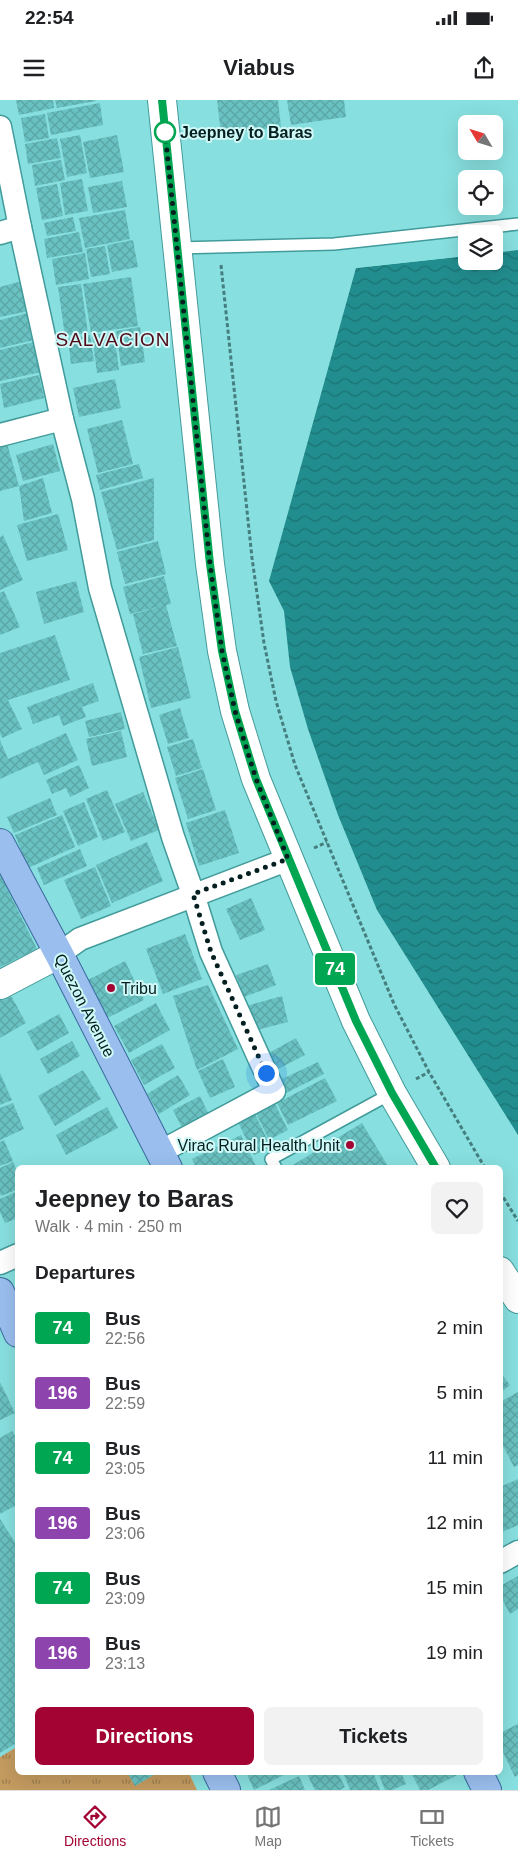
<!DOCTYPE html>
<html lang="en">
<head>
<meta charset="utf-8">
<style>
  body { margin:0; font-family:Helvetica,sans-serif; background:#f2f2f2; color:#202124; height:100vh; display:flex; flex-direction:column; font-size:19px; white-space:nowrap }
  * { box-sizing:border-box; margin:0 }
  p { font-size:16px; color:#757577 }
  .icon { flex:none; width:28px; height:28px; fill:none; stroke:currentColor; stroke-width:2; stroke-linecap:round; stroke-linejoin:round }
  .map { position:relative; flex:1; overflow:hidden }
  .panel { position:absolute; left:15px; top:1065px; width:488px; height:610px; display:flex; flex-direction:column; background:#fff; border-radius:8px; box-shadow:0 5px 20px #0002 }
  .panel>* { flex:none }
  .badge { padding:0 10px; border-radius:4px; font-size:18px; line-height:32px }
  .needle { width:32px; rotate:308deg }
  .buttons { position:absolute; left:458px; top:15px; display:grid; gap:10px }
  .buttons a { display:grid; place-items:center; width:45px; height:45px; border-radius:8px; background:#fff; box-shadow:0 5px 20px #0002; font-size:25px }
  .you { position:absolute; width:25px; height:25px; margin:-12px; border:4px solid #fff; border-radius:50%; background:#1a73e8; box-shadow:0 0 0 8px #1a73e833 }
  .map>.badge { position:absolute; translate:-50% -50%; box-shadow:0 0 0 2px #fff }
  h2 { padding:0 20px; font-size:19px; line-height:45px }
  .round { display:grid; place-items:center; flex:none; width:52px; height:52px; border-radius:8px; background:#f2f2f2 }
  .summary { display:flex; align-items:center; justify-content:space-between; height:85px; padding:0 20px }
  h1 { font-size:24px; font-weight:700; line-height:38px }
  .button { display:flex; gap:10px; margin-top:auto; padding:10px 20px }
  .button a { flex:1; height:58px; border-radius:8px; background:#a20332; color:#fff; font-size:20px; font-weight:700; line-height:58px; text-align:center }
  .button a+a { background:#f2f2f2; color:#202124 }
  ul { padding:0; list-style:none }
  li { display:flex; align-items:center; gap:15px; height:65px; padding:0 20px }
  li div { flex:1 }
  li b { display:block; font-size:19px }
  li em { font-style:normal }
  li .badge { min-width:55px; font-weight:700; text-align:center }
  .status { display:flex; justify-content:space-between; align-items:center; height:35px; padding:0 25px; background:#fff; direction:ltr }
  .status svg { height:14px; fill:currentColor }
  header { display:flex; justify-content:space-between; align-items:center; height:65px; padding:0 20px; background:#fff; font-size:22px; font-weight:700 }
  .dock { display:flex; justify-content:space-around; align-items:center; height:70px; border-top:1px solid #e0e0e0; background:#fff; font-size:14px; color:#757577 }
  .dock a { display:grid; justify-items:center; gap:2px }
  .dock .current { color:#a20332 }
  .map>svg:first-child { display:block }
  .grass { fill:url(#grass-tufts) }
  .water { fill:url(#water-waves) }
  .pier { fill:#88dfdf }
  .building { fill:url(#building-cross-hatch) }
  .lines { fill:none; stroke-linecap:round; stroke-linejoin:round }
  .service-casing { stroke:#429b9b; stroke-width:14 }
  .minor-casing { stroke:#429b9b; stroke-width:25 }
  .secondary-casing { stroke:#429b9b; stroke-width:30 }
  .primary-casing { stroke:#3a6a9e; stroke-width:30 }
  .path { stroke:#457e7e; stroke-width:3; stroke-dasharray:4 2.5; stroke-linecap:butt }
  .service { stroke:#fff; stroke-width:11 }
  .minor { stroke:#fff; stroke-width:22 }
  .secondary { stroke:#fff; stroke-width:28 }
  .primary { stroke:#9abeee; stroke-width:28 }
  .line-casing { stroke:#fff; stroke-width:11 }
  .line { stroke:#00a651; stroke-width:8 }
  .walk { stroke:#031f1f; stroke-width:5; stroke-dasharray:0 9 }
  .stop-dot { fill:#fff; stroke:#00a651; stroke-width:2.5 }
  .poi-dot { fill:#a20332; stroke:#cff8f7; stroke-width:2 }
  .labels { text-anchor:middle; stroke-width:4; stroke-linejoin:round; paint-order:stroke }
  .stop-label { font-size:16px; font-weight:bold; fill:#031f1f; stroke:#cff8f7; text-anchor:start }
  .poi-label { font-size:16px; fill:#031f1f; stroke:#cff8f7; text-anchor:start }
  .street-label { font-size:16px; fill:#031f1f; stroke:#cff8f7 }
  .quarter-label { font-size:19px; letter-spacing:1px; fill:#500a18; stroke:#cff8f7 }
</style>
</head>
<body>
<div class="status"><b>22:54</b><svg viewBox="0 0 49 12"><path d="M0 12V9h3v3zM5 12V6h3v6zM10 12V3h3v9zM15 12V0h3v12zM26 1h20v11H26zM47 4h2v5h-2z"/></svg></div>
<header><svg class="icon" aria-label="menu" viewBox="0 0 24 24"><path d="M4 6h16M4 12h16M4 18h16"/></svg>Viabus<svg class="icon" aria-label="share" viewBox="0 0 24 24"><path d="M12 15V3M7 8l5-5 5 5M5 13v7h14v-7"/></svg></header>
<div class="map">
<svg width="518" height="1690" viewBox="0 0 518 1690">
  <defs>
    <pattern id="grass-tufts" width="24" height="20" patternUnits="userSpaceOnUse" patternTransform="scale(1.25)"><rect width="24" height="20" fill="#c49b60"/><path d="M3 7l-1-3M5 7V3M7 7l1-3M15 17l-1-3M17 17v-4M19 17l1-3" fill="none" stroke="#9d7e4f"/></pattern>
    <pattern id="water-waves" width="16" height="10" patternUnits="userSpaceOnUse" patternTransform="scale(1.25)"><rect width="16" height="10" fill="#228d8e"/><path d="M0 5q4-4 8 0t8 0" fill="none" stroke="#1b7373"/></pattern>
    <pattern id="building-cross-hatch" width="8" height="8" patternUnits="userSpaceOnUse" patternTransform="scale(1.25)"><rect width="8" height="8" fill="#6ac1c1"/><path d="M0 0l8 8M0 8l8-8" fill="none" stroke="#5aa5a5"/></pattern>
  </defs>
  <rect width="100%" height="100%" fill="#88dfdf"/>
  <polygon class="grass" points="17,1647 18,1672 189,1673 197,1690 0,1690 0,1657"/>
  <polygon class="water" points="518,150 518,1035 377,810 338,715 308,629 290,567 284,511 269,481 356,168 466,156 466,161 494,161 494,153"/>
  <polygon class="pier" points="466,153 466,156 356,168 356,166"/>
  <g class="building">
    <polygon points="16,0 53,0 54,8 19,15"/>
    <polygon points="55,0 95,0 96,1 57,8"/>
    <polygon points="217,0 278,0 281,27 221,34"/>
    <polygon points="287,0 344,0 346,17 291,25"/>
    <polygon points="100,3 103,25 51,35 47,13"/>
    <polygon points="45,14 49,38 25,42 21,18"/>
    <polygon points="80,35 87,73 67,77 60,39"/>
    <polygon points="117,35 124,72 90,78 83,42"/>
    <polygon points="57,38 61,58 28,64 25,44"/>
    <polygon points="61,60 65,80 35,86 32,65"/>
    <polygon points="82,79 88,111 65,115 60,83"/>
    <polygon points="122,81 127,107 93,113 88,87"/>
    <polygon points="57,84 63,116 42,120 36,88"/>
    <polygon points="125,110 130,139 85,148 79,118"/>
    <polygon points="73,117 76,131 47,136 44,123"/>
    <polygon points="79,132 83,152 47,158 44,139"/>
    <polygon points="133,140 138,167 112,172 107,145"/>
    <polygon points="105,146 110,174 91,177 86,149"/>
    <polygon points="85,153 89,179 56,185 52,159"/>
    <polygon points="131,177 138,226 91,233 83,184"/>
    <polygon points="22,181 29,211 0,217 0,187"/>
    <polygon points="81,184 88,233 65,236 58,187"/>
    <polygon points="28,213 34,240 0,248 0,220"/>
    <polygon points="140,227 145,262 121,266 116,231"/>
    <polygon points="114,232 119,270 97,273 92,235"/>
    <polygon points="90,235 94,261 71,264 68,239"/>
    <polygon points="34,242 41,272 0,281 0,250"/>
    <polygon points="39,275 44,298 4,308 0,284"/>
    <polygon points="115,279 121,308 79,317 73,288"/>
    <polygon points="122,320 133,364 98,373 87,329"/>
    <polygon points="6,340 19,386 0,391 0,342"/>
    <polygon points="53,344 60,371 23,381 16,355"/>
    <polygon points="139,364 143,378 100,390 96,375"/>
    <polygon points="43,378 52,413 24,421 19,386"/>
    <polygon points="154,378 154,440 117,450 101,392"/>
    <polygon points="58,414 68,450 27,461 17,425"/>
    <polygon points="3,435 23,480 0,490 0,437"/>
    <polygon points="158,441 166,474 125,484 117,452"/>
    <polygon points="164,476 171,504 166,505 177,546 143,554 133,514 162,506 130,514 123,487"/>
    <polygon points="76,481 84,512 44,524 36,492"/>
    <polygon points="4,491 20,527 0,535 0,493"/>
    <polygon points="55,535 70,580 8,600 22,629 2,638 0,633 0,553"/>
    <polygon points="178,547 191,598 151,608 139,557"/>
    <polygon points="93,583 99,601 82,607 86,617 63,626 59,615 33,624 27,607"/>
    <polygon points="180,608 189,638 168,644 159,615"/>
    <polygon points="121,612 125,629 89,637 85,621"/>
    <polygon points="121,631 127,657 92,666 86,639"/>
    <polygon points="66,633 78,660 44,675 38,662 0,679 0,640 8,659"/>
    <polygon points="193,639 202,668 176,676 167,647"/>
    <polygon points="79,665 89,688 70,697 66,688 52,694 46,680"/>
    <polygon points="203,669 216,710 188,719 175,678"/>
    <polygon points="107,690 125,732 103,741 86,699"/>
    <polygon points="143,692 159,730 131,741 115,704"/>
    <polygon points="50,698 57,715 14,733 7,717"/>
    <polygon points="84,702 98,737 78,746 63,711"/>
    <polygon points="225,710 239,753 199,766 186,723"/>
    <polygon points="62,715 75,747 28,768 15,735"/>
    <polygon points="147,742 163,781 112,803 96,765"/>
    <polygon points="80,749 87,766 44,785 37,768"/>
    <polygon points="95,767 111,806 81,819 64,780"/>
    <polygon points="0,774 37,849 0,867"/>
    <polygon points="251,798 265,830 240,840 226,809"/>
    <polygon points="185,834 202,879 163,894 146,849"/>
    <polygon points="125,861 144,900 107,918 88,880"/>
    <polygon points="268,864 276,885 244,897 236,875"/>
    <polygon points="208,885 238,949 197,970 173,896"/>
    <polygon points="9,892 26,923 0,938 0,897"/>
    <polygon points="282,896 288,922 253,931 246,906"/>
    <polygon points="156,903 170,930 129,953 114,926"/>
    <polygon points="59,914 69,933 37,951 27,932"/>
    <polygon points="296,938 305,955 276,970 267,954"/>
    <polygon points="72,941 80,956 48,974 40,959"/>
    <polygon points="162,944 175,968 144,985 131,960"/>
    <polygon points="223,959 235,987 210,998 198,971"/>
    <polygon points="318,962 324,974 286,993 280,980"/>
    <polygon points="83,970 101,999 55,1026 38,996"/>
    <polygon points="0,973 12,1000 0,1005"/>
    <polygon points="178,975 190,995 159,1014 147,994"/>
    <polygon points="325,978 337,1001 288,1025 277,1003"/>
    <polygon points="200,996 210,1017 183,1030 173,1010"/>
    <polygon points="274,1002 288,1030 269,1040 255,1011"/>
    <polygon points="13,1003 24,1029 0,1040 0,1008"/>
    <polygon points="107,1007 118,1028 66,1055 56,1035"/>
    <polygon points="254,1012 271,1047 254,1055 237,1020"/>
    <polygon points="362,1023 389,1068 288,1068"/>
    <polygon points="241,1035 257,1068 196,1068 192,1059"/>
    <polygon points="4,1040 13,1061 0,1066 0,1042"/>
    <polygon points="13,1062 18,1073 18,1089 1,1096 0,1093 0,1068"/>
    <polygon points="18,1091 18,1118 5,1123 0,1112 0,1099"/>
    <polygon points="500,1272 510,1285 500,1293"/>
    <polygon points="0,1282 15,1313 0,1320"/>
    <polygon points="518,1292 518,1365 514,1367 500,1340 500,1302"/>
    <polygon points="12,1331 18,1341 18,1404 0,1414 0,1338"/>
    <polygon points="518,1379 518,1425 500,1433 500,1387"/>
    <polygon points="0,1419 18,1447 18,1642 0,1653"/>
    <polygon points="518,1476 518,1509 510,1514 500,1495 500,1486"/>
    <polygon points="518,1624 518,1675 515,1677 500,1646 500,1633"/>
    <polygon points="127,1672 159,1672 135,1686"/>
    <polygon points="246,1672 290,1672 254,1690"/>
    <polygon points="306,1672 337,1672 345,1687 340,1690 315,1690"/>
    <polygon points="343,1672 373,1672 380,1690 350,1690"/>
    <polygon points="378,1672 401,1672 406,1684 392,1690 385,1690"/>
    <polygon points="411,1672 459,1672 459,1674 428,1690 420,1690"/>
    <polygon points="299,1676 305,1690 269,1690"/>
  </g>
  <g class="lines">
    <g class="service-casing">
      <g id="service">
        <polyline points="177,148 334,144 518,124"/>
        <polyline points="276,1068 271,1059 392,993"/>
      </g>
    </g>
    <g class="minor-casing">
      <g id="minor">
        <polyline points="0,27 20,127 62,319 83,399 100,488 173,737 193,794 211,852 274,991 160,1052"/>
        <polyline points="0,133 20,127"/>
        <polyline points="0,335 62,319"/>
        <polyline points="59,854 80,839 289,759"/>
        <polyline points="0,1163 18,1155"/>
        <polyline points="500,1462 518,1452"/>
      </g>
    </g>
    <g class="secondary-casing">
      <g id="secondary">
        <polyline points="162,0 210,464 222,551 235,611 256,679 356,921 392,993 436,1068"/>
        <polyline points="0,885 59,854"/>
        <polyline points="500,1171 518,1199"/>
      </g>
    </g>
    <g class="primary-casing">
      <g id="primary">
        <polyline points="0,743 59,854 168,1068"/>
        <polyline points="0,1192 18,1233"/>
        <polyline points="217,1672 226,1690"/>
        <polyline points="478,1672 487,1690"/>
      </g>
    </g>
    <g class="path">
      <polyline points="221,165 252,458 264,543 276,601 295,665 394,904 429,972 485,1068"/>
      <polyline points="314,748 327,742"/>
      <polyline points="416,979 429,972"/>
      <polyline points="500,1092 518,1121"/>
    </g>
    <use href="#service" class="service"/>
    <use href="#minor" class="minor"/>
    <use href="#secondary" class="secondary"/>
    <use href="#primary" class="primary"/>
  </g>
  <g class="lines">
    <g class="line-casing">
      <polyline id="line" points="162,0 210,464 222,551 235,611 256,679 356,921 392,993 436,1068"/>
    </g>
    <use href="#line" class="line"/>
    <polyline class="walk" points="165,32 210,464 222,551 235,611 256,679 288,759 193,794 211,852 266,973"/>
  </g>
  <circle class="stop-dot" cx="165" cy="32" r="10"/>
  <g class="poi-dot">
    <circle cx="111" cy="888" r="5"/>
    <circle cx="350" cy="1045" r="5"/>
  </g>
  <g class="labels">
    <g class="stop-label">
      <text x="180" y="38">Jeepney to Baras</text>
    </g>
    <g class="poi-label">
      <text x="121" y="894">Tribu</text>
      <text x="340" y="1051" text-anchor="end">Virac Rural Health Unit</text>
    </g>
    <g class="street-label">
      <text transform="translate(85 905) rotate(63)" y="6">Quezon Avenue</text>
    </g>
    <g class="quarter-label">
      <text x="113" y="246">SALVACION</text>
    </g>
  </g>
</svg>
<div class="buttons">
<a><svg class="needle" viewBox="-14 -14 28 28"><path d="M0-13l5 13h-10z" fill="#e53935"/><path d="M0 13l5-13h-10z" fill="#757577"/></svg></a>
<a><svg class="icon" aria-label="locate" viewBox="0 0 24 24"><circle cx="12" cy="12" r="6"/><path d="M12 2v4M12 18v4M2 12h4M18 12h4"/></svg></a>
<a><svg class="icon" aria-label="layers" viewBox="0 0 24 24"><path d="M12 4l9 5-9 5-9-5zM3 14l9 5 9-5"/></svg></a>
</div>
<div class="you" style="left:266px;top:973px"></div>
<b class="badge" style="left:335px;top:869px;background:#00a651;color:#fff">74</b>
<section class="panel">
<div class="summary"><div><h1>Jeepney to Baras</h1><p>Walk · 4 min · 250 m</p></div><a class="round"><svg class="icon" aria-label="heart" viewBox="0 0 24 24"><path d="M12 20l-8-8c-3-5 5-10 8-4 3-6 11-1 8 4z"/></svg></a></div>
<h2>Departures</h2>
<ul>
<li><span class="badge" style="background:#00a651;color:#fff">74</span><div><b>Bus</b><p>22:56</p></div><em>2 min</em></li>
<li><span class="badge" style="background:#8e44ad;color:#fff">196</span><div><b>Bus</b><p>22:59</p></div><em>5 min</em></li>
<li><span class="badge" style="background:#00a651;color:#fff">74</span><div><b>Bus</b><p>23:05</p></div><em>11 min</em></li>
<li><span class="badge" style="background:#8e44ad;color:#fff">196</span><div><b>Bus</b><p>23:06</p></div><em>12 min</em></li>
<li><span class="badge" style="background:#00a651;color:#fff">74</span><div><b>Bus</b><p>23:09</p></div><em>15 min</em></li>
<li><span class="badge" style="background:#8e44ad;color:#fff">196</span><div><b>Bus</b><p>23:13</p></div><em>19 min</em></li>
</ul>
<div class="button"><a>Directions</a><a>Tickets</a></div>
</section>
</div>
<nav class="dock">
<a class="current"><svg class="icon" aria-label="directions" viewBox="0 0 24 24"><path d="M12 3l9 9-9 9-9-9zM9 14v-3h6M13 9l2 2-2 2"/></svg>Directions</a>
<a><svg class="icon" aria-label="map" viewBox="0 0 24 24"><path d="M3 6l6-2 6 2 6-2v14l-6 2-6-2-6 2zM9 4v14M15 6v14"/></svg>Map</a>
<a><svg class="icon" aria-label="tickets" viewBox="0 0 24 24"><path d="M3 7h18v10H3zM15 7v10"/></svg>Tickets</a>
</nav>
</body>
</html>
